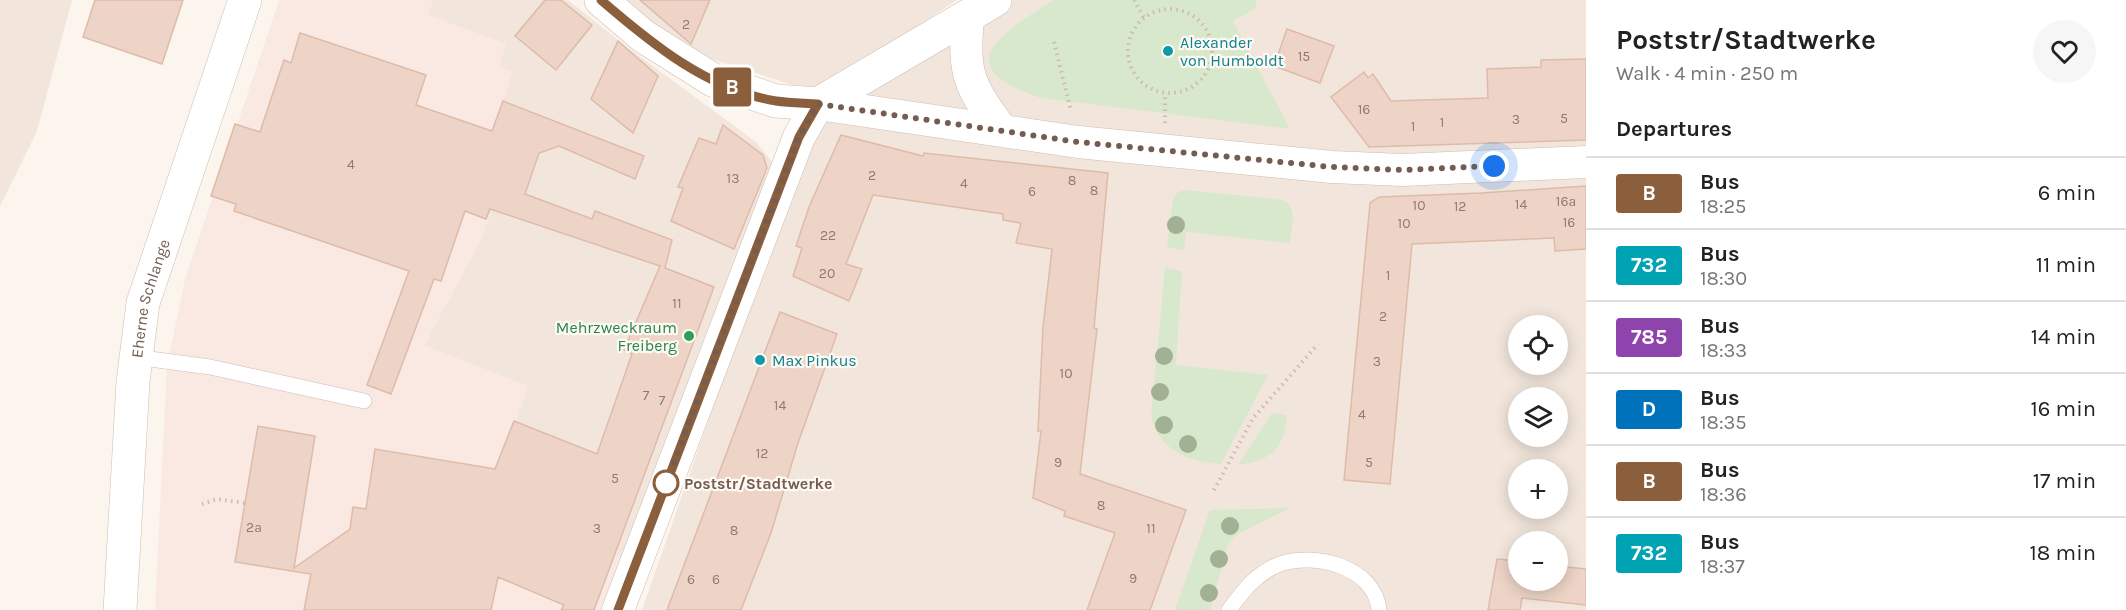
<!DOCTYPE html>
<html lang="en">
<head>
<meta charset="utf-8">
<style>
  body { margin:0; font-family:Karla,sans-serif; background:#f6f6f6; color:#222; height:100vh; display:flex; flex-direction:column; font-size:22px; white-space:nowrap }
  * { box-sizing:border-box; margin:0 }
  p { font-size:20px; color:#767676 }
  .icon { flex:none; width:33px; height:33px; fill:none; stroke:currentColor; stroke-width:2; stroke-linecap:round; stroke-linejoin:round }
  .map { position:relative; flex:1; overflow:hidden }
  .drawer { display:flex; flex-direction:column; background:#fff; width:540px }
  .drawer>* { flex:none }
  .badge { padding:0 12px; border-radius:4px; font-size:21px; line-height:39px }
  .tools { position:absolute; left:1508px; top:315px; display:grid; gap:12px }
  .tools a { display:grid; place-items:center; width:60px; height:60px; border-radius:50%; background:#fff; box-shadow:0 3px 15px #0003; font-size:30px }
  .you { position:absolute; width:30px; height:30px; margin:-15px; border:4px solid #fff; border-radius:50%; background:#1a73e8; box-shadow:0 0 0 9px #1a73e833 }
  .map>.badge { position:absolute; translate:-50% -50%; box-shadow:0 0 0 3px #fff }
  h2 { padding:0 30px; font-size:22px; line-height:54px }
  .round { display:grid; place-items:center; flex:none; width:63px; height:63px; border-radius:32px; background:#f6f6f6 }
  .overview { display:flex; align-items:center; justify-content:space-between; height:102px; padding:0 30px }
  h1 { font-size:28px; font-weight:700; line-height:45px }
  ul { padding:0; list-style:none }
  li { display:flex; align-items:center; gap:18px; height:72px; padding:0 30px; border-top:2px solid #e0e0e0 }
  li div { flex:1 }
  li b { display:block; font-size:22px }
  li em { font-style:normal }
  li .badge { min-width:66px; font-weight:700; text-align:center }
  main { display:flex; flex:1; min-height:0 }
  .map>svg:first-child { display:block }
  .residential { fill:#f2e6dc; fill-rule:evenodd }
  .commercial { fill:#fae8e2 }
  .green { fill:#d8e8cc }
  .building { fill:#edd4c7; stroke:#debba9; stroke-width:1.5 }
  .lines { fill:none; stroke-linecap:round; stroke-linejoin:round }
  .service-casing { stroke:#ccbdb3; stroke-width:16 }
  .minor-casing { stroke:#ccbdb3; stroke-width:33 }
  .tertiary-casing { stroke:#ccbdb3; stroke-width:34 }
  .secondary-casing { stroke:#cfbdb1; stroke-width:34 }
  .path { stroke:#d3b8aa; stroke-width:4; stroke-dasharray:1.5 4.5; stroke-linecap:butt }
  .service { stroke:#fff; stroke-width:15 }
  .minor { stroke:#fff; stroke-width:32 }
  .tertiary { stroke:#fff; stroke-width:33 }
  .secondary { stroke:#fff; stroke-width:33 }
  .tree { fill:#a2b094 }
  .line-casing { stroke:#fff; stroke-width:14 }
  .line { stroke:#8b5e3c; stroke-width:9 }
  .walk { stroke:#745c51; stroke-width:6; stroke-dasharray:0 10.8 }
  .culture-dot { fill:#0f9aa8; stroke:#fef9f3; stroke-width:2 }
  .leisure-dot { fill:#2e9e5b; stroke:#fef9f3; stroke-width:2 }
  .stop-dot { fill:#fff; stroke:#8b5e3c; stroke-width:3 }
  .labels { text-anchor:middle; stroke-width:4.5; stroke-linejoin:round; paint-order:stroke }
  .number-label { font-size:14px; fill:#927a6e }
  .culture-label { font-size:16px; fill:#0d838f; stroke:#fef9f3; text-anchor:start }
  .street-label { font-size:16px; fill:#745c51; stroke:#fef9f3 }
  .leisure-label { font-size:16px; fill:#27864d; stroke:#fef9f3; text-anchor:end }
  .stop-label { font-size:16px; font-weight:bold; fill:#745c51; stroke:#fef9f3; text-anchor:start }
</style>
</head>
<body>
<main>
<div class="map">
<svg width="1586" height="610" viewBox="0 0 1586 610">
  <rect width="100%" height="100%" fill="#fbf5ed"/>
  <g class="residential">
    <polygon points="0,0 72,0 37,131 0,206"/>
    <polygon points="433,0 568,0 627,47 756,142 772,162 776,173 623,559 487,505 424,345 478,245 531,111 503,101 512,72 498,66 506,44 427,15"/>
    <polygon points="626,0 957,0 818,93 678,48"/>
    <path d="M1013 0H1586V610H642L786 198 823 116ZM1518 326H1557V364H1518ZM1518 398H1557V436H1518ZM1518 470H1557V508H1518ZM1518 542H1557V580H1518Z"/>
  </g>
  <polygon class="commercial" points="279,0 433,0 428,15 506,44 499,66 512,72 503,101 532,111 478,245 424,345 528,386 488,505 623,559 602,610 155,610 167,366 185,280"/>
  <g class="green">
    <path d="M1053 0H1257L1255 9 1233 21 1290 129 1041 98C946 66 1000 35 1053 0Z"/>
    <path d="M1186 190 1283 200C1299 208 1291 227 1290 243L1186 232 1184 250 1167 247 1173 199 1178 192Z"/>
    <path d="M1165 268 1182 271 1176 365 1268 375 1221 464C1189 462 1159 450 1151 417Z"/>
    <path d="M1272 413 1287 415C1284 449 1272 460 1238 465Z"/>
    <polygon points="1290,508 1238,534 1228,544 1210,610 1175,610 1210,510"/>
  </g>
  <g class="building">
    <polygon points="95,0 183,0 162,64 83,37"/>
    <polygon points="545,0 561,0 592,25 556,70 515,36"/>
    <polygon points="640,0 710,0 691,44"/>
    <polygon points="1287,29 1334,46 1320,83 1274,66"/>
    <polygon points="300,33 426,75 416,105 492,131 503,101 644,156 635,179 559,146 539,153 525,194 592,219 595,211 672,240 665,268 714,287 594,610 561,610 564,605 498,577 491,610 304,610 311,574 235,562 258,426 315,436 294,568 350,529 353,507 366,509 375,449 495,469 514,421 597,454 632,354 624,350 660,266 490,209 486,219 465,211 441,281 434,279 391,394 367,385 409,271 234,211 236,204 211,196 235,124 260,132 284,60 291,63"/>
    <polygon points="618,41 658,76 633,133 591,99"/>
    <polygon points="1586,59 1586,140 1369,147 1331,97 1364,72 1368,78 1373,74 1391,101 1488,98 1487,69 1541,67 1541,60"/>
    <polygon points="723,125 763,155 767,168 734,249 671,221 683,188 678,187 699,138 716,144"/>
    <polygon points="841,135 923,156 924,153 1108,173 1094,328 1097,329 1080,474 1186,510 1150,610 1087,610 1115,533 1064,516 1065,511 1033,498 1041,431 1038,431 1043,327 1052,249 1016,243 1021,223 1003,220 1003,214 873,195 846,264 862,269 849,301 793,276 802,248 796,246 809,207"/>
    <polygon points="1586,186 1586,249 1555,251 1554,238 1412,244 1390,484 1344,480 1370,203 1379,197 1481,193"/>
    <polygon points="780,312 837,334 798,443 771,533 741,610 667,610"/>
    <polygon points="1497,559 1518,561 1518,580 1557,580 1557,566 1586,569 1586,605 1522,598 1520,610 1488,610"/>
  </g>
  <g class="lines">
    <g class="service-casing">
      <g id="service">
        <polyline points="135,357 210,367 364,401"/>
        <path d="M1229 610C1243 591 1256 573 1280 564 1315 552 1375 567 1379 610"/>
      </g>
    </g>
    <g class="minor-casing">
      <g id="minor">
        <path d="M968 18C963 73 968 85 1001 129"/>
        <polyline points="618,610 799,137 818,104 1078,142 1332,167 1402,170 1586,162"/>
      </g>
    </g>
    <g class="tertiary-casing">
      <polyline id="tertiary" points="601,0 643,36 713,80 776,101 818,104 995,0"/>
    </g>
    <g class="secondary-casing">
      <g id="secondary">
        <path id="s1" d="M120 610 133 382 143 303 245 0"/>
      </g>
    </g>
    <g class="path">
      <polyline points="1134,0 1144,18"/>
      <circle cx="1170" cy="51" r="42"/>
      <polyline points="1054,42 1071,111"/>
      <polyline points="1165,123 1165,93"/>
      <polyline points="1214,490 1253,418 1318,344"/>
      <polyline points="202,504 217,499 245,503"/>
    </g>
    <use href="#service" class="service"/>
    <use href="#minor" class="minor"/>
    <use href="#tertiary" class="tertiary"/>
    <use href="#secondary" class="secondary"/>
  </g>
  <g class="tree">
    <circle cx="1176" cy="225" r="9"/>
    <circle cx="1164" cy="356" r="9"/>
    <circle cx="1160" cy="392" r="9"/>
    <circle cx="1164" cy="425" r="9"/>
    <circle cx="1188" cy="444" r="9"/>
    <circle cx="1230" cy="526" r="9"/>
    <circle cx="1219" cy="559" r="9"/>
    <circle cx="1209" cy="593" r="9"/>
  </g>
  <g class="lines">
    <g class="line-casing">
      <path id="line" d="M601 0C652 44 708 90 776 101 790 103 804 103 818 104L799 137 618 610"/>
    </g>
    <use href="#line" class="line"/>
    <polyline class="walk" points="666,483 799,137 818,104 1078,142 1332,167 1402,170 1494,166"/>
  </g>
  <g class="culture-dot">
    <circle cx="1168" cy="51" r="6"/>
    <circle cx="760" cy="360" r="6"/>
  </g>
  <circle class="leisure-dot" cx="689" cy="336" r="6"/>
  <circle class="stop-dot" cx="666" cy="483" r="12"/>
  <g class="labels">
    <g class="number-label">
      <text x="686" y="29">2</text>
      <text x="1304" y="61">15</text>
      <text x="1364" y="114">16</text>
      <text x="1564" y="123">5</text>
      <text x="1516" y="124">3</text>
      <text x="1442" y="127">1</text>
      <text x="1413" y="131">1</text>
      <text x="351" y="169">4</text>
      <text x="872" y="180">2</text>
      <text x="733" y="183">13</text>
      <text x="1072" y="185">8</text>
      <text x="964" y="188">4</text>
      <text x="1094" y="195">8</text>
      <text x="1032" y="196">6</text>
      <text x="1566" y="206">16a</text>
      <text x="1521" y="209">14</text>
      <text x="1419" y="210">10</text>
      <text x="1460" y="211">12</text>
      <text x="1569" y="227">16</text>
      <text x="1404" y="228">10</text>
      <text x="828" y="240">22</text>
      <text x="827" y="278">20</text>
      <text x="1388" y="280">1</text>
      <text x="677" y="308">11</text>
      <text x="1383" y="321">2</text>
      <text x="1377" y="366">3</text>
      <text x="1066" y="378">10</text>
      <text x="646" y="400">7</text>
      <text x="662" y="405">7</text>
      <text x="780" y="410">14</text>
      <text x="1362" y="419">4</text>
      <text x="762" y="458">12</text>
      <text x="1058" y="467">9</text>
      <text x="1369" y="467">5</text>
      <text x="615" y="483">5</text>
      <text x="1101" y="510">8</text>
      <text x="254" y="532">2a</text>
      <text x="597" y="533">3</text>
      <text x="1151" y="533">11</text>
      <text x="734" y="535">8</text>
      <text x="1133" y="583">9</text>
      <text x="691" y="584">6</text>
      <text x="716" y="584">6</text>
    </g>
    <g class="culture-label">
      <text x="1180" y="48">Alexander<tspan x="1180" dy="18">von Humboldt</tspan></text>
      <text x="772" y="366">Max Pinkus</text>
    </g>
    <g class="street-label">
      <text dy="6" stroke="none"><textPath href="#s1" startOffset="314">Eherne Schlange</textPath></text>
    </g>
    <g class="leisure-label">
      <text x="677" y="333">Mehrzweckraum<tspan x="677" dy="18">Freiberg</tspan></text>
    </g>
    <g class="stop-label">
      <text x="684" y="489">Poststr/Stadtwerke</text>
    </g>
  </g>
</svg>
<div class="tools">
<a><svg class="icon" aria-label="locate" viewBox="0 0 24 24"><circle cx="12" cy="12" r="6"/><path d="M12 2v4M12 18v4M2 12h4M18 12h4"/></svg></a>
<a><svg class="icon" aria-label="layers" viewBox="0 0 24 24"><path d="M12 4l9 5-9 5-9-5zM3 14l9 5 9-5"/></svg></a>
<a>+</a>
<a>−</a>
</div>
<div class="you" style="left:1494px;top:166px"></div>
<b class="badge" style="left:732px;top:87px;background:#8b5e3c;color:#fff">B</b>
</div>
<section class="drawer">
<div class="overview"><div><h1>Poststr/Stadtwerke</h1><p>Walk · 4 min · 250 m</p></div><a class="round"><svg class="icon" aria-label="heart" viewBox="0 0 24 24"><path d="M12 20l-8-8c-3-5 5-10 8-4 3-6 11-1 8 4z"/></svg></a></div>
<h2>Departures</h2>
<ul>
<li><span class="badge" style="background:#8b5e3c;color:#fff">B</span><div><b>Bus</b><p>18:25</p></div><em>6 min</em></li>
<li><span class="badge" style="background:#00a3b4;color:#fff">732</span><div><b>Bus</b><p>18:30</p></div><em>11 min</em></li>
<li><span class="badge" style="background:#8e44ad;color:#fff">785</span><div><b>Bus</b><p>18:33</p></div><em>14 min</em></li>
<li><span class="badge" style="background:#0072bc;color:#fff">D</span><div><b>Bus</b><p>18:35</p></div><em>16 min</em></li>
<li><span class="badge" style="background:#8b5e3c;color:#fff">B</span><div><b>Bus</b><p>18:36</p></div><em>17 min</em></li>
<li><span class="badge" style="background:#00a3b4;color:#fff">732</span><div><b>Bus</b><p>18:37</p></div><em>18 min</em></li>
</ul>
</section>
</main>
</body>
</html>
